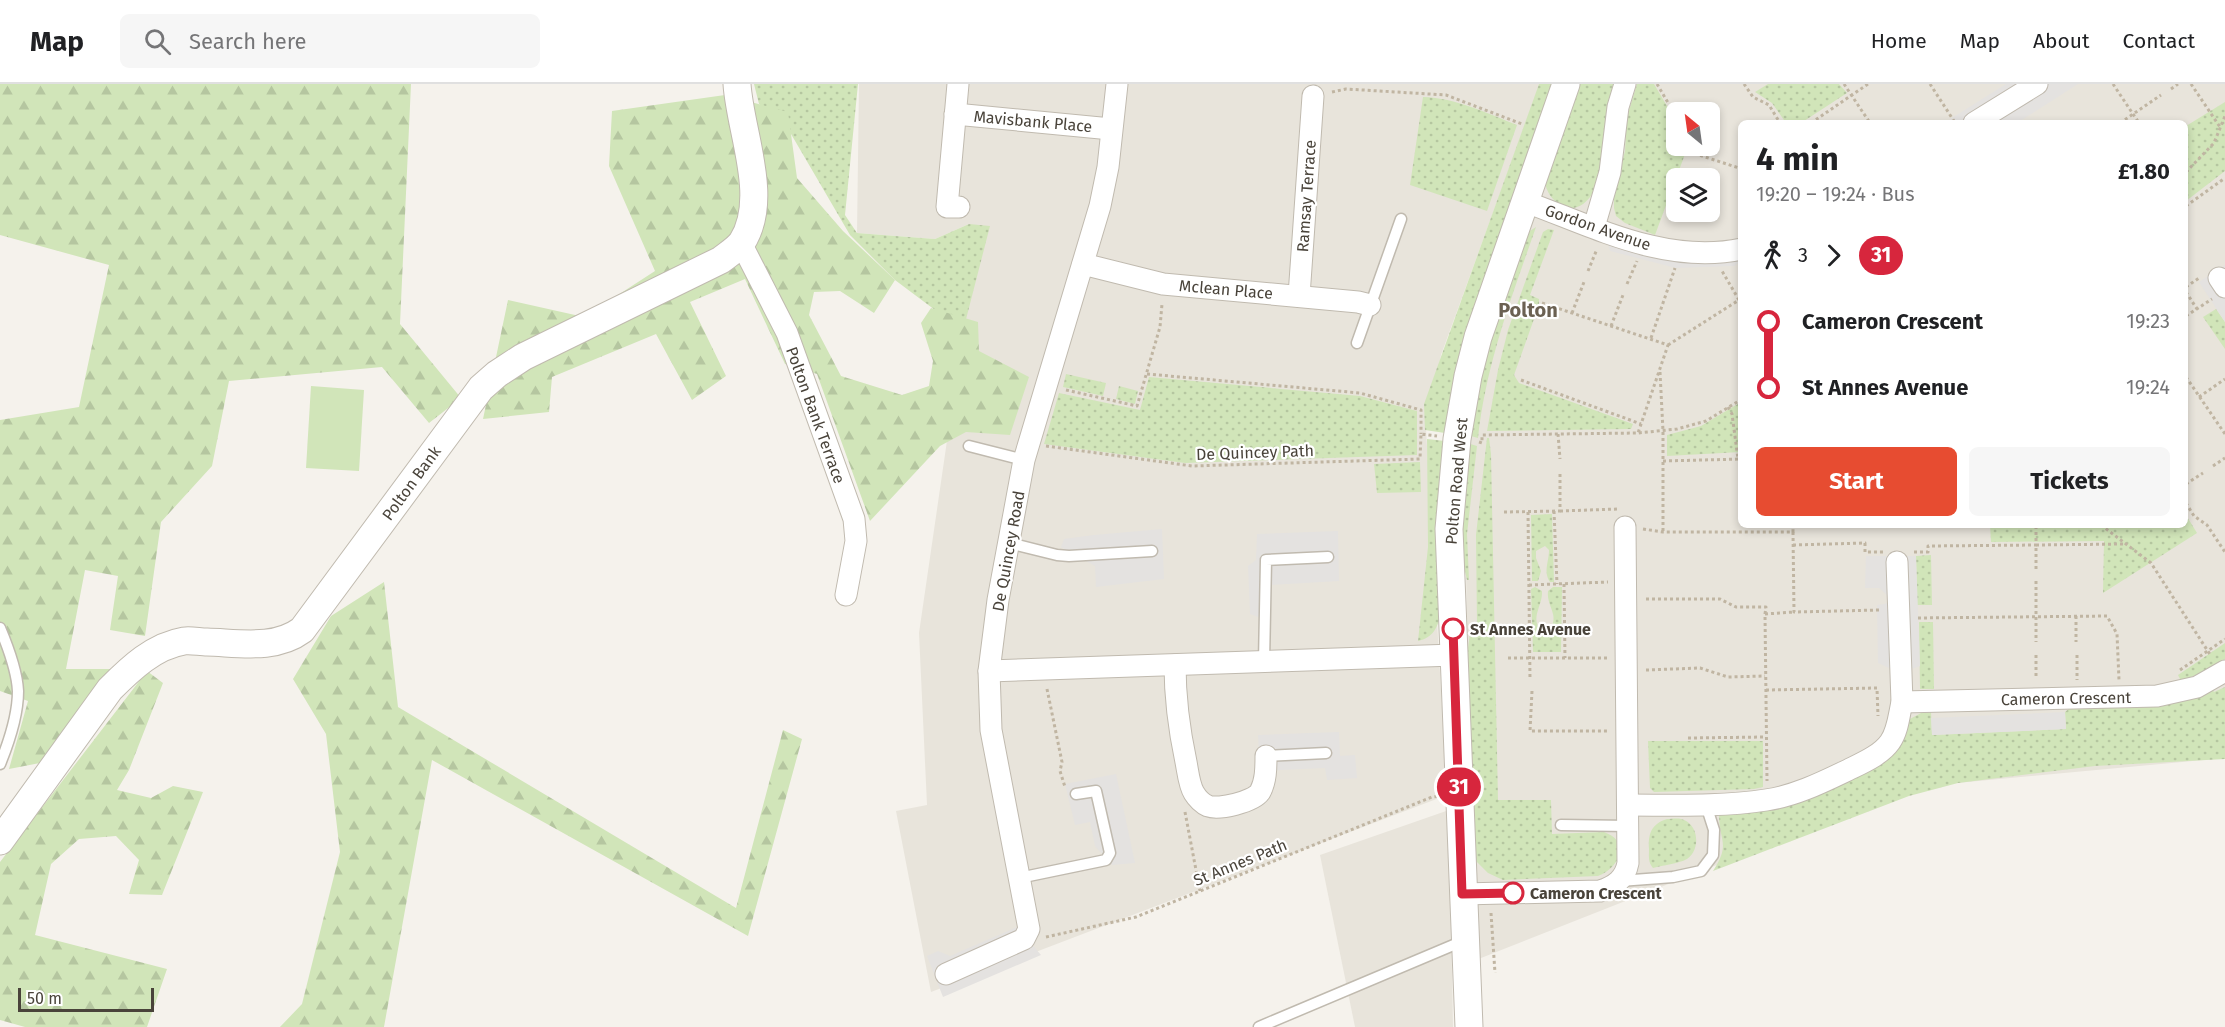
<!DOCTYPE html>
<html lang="en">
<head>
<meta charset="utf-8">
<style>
  body { margin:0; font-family:"Fira Sans",sans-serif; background:#f6f6f6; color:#202124; height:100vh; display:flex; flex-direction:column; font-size:22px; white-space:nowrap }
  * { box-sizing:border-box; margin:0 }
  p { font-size:20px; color:#757577 }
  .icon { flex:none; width:33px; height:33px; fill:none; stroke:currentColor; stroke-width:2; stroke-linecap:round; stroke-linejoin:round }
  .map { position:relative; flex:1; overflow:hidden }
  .details { position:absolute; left:1738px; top:36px; width:450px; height:408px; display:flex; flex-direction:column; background:#fff; border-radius:9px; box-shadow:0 3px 9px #0003 }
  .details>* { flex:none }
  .badge { padding:0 12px; border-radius:20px; font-size:21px; line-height:39px }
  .needle { width:39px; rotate:331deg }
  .fabs { position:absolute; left:1666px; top:18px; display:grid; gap:12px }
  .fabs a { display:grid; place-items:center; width:54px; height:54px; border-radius:9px; background:#fff; box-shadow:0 3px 9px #0003; font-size:30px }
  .scale { position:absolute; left:18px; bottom:15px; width:136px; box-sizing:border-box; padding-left:6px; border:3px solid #49433a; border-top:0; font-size:16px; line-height:21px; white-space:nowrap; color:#49433a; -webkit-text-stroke:4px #fff; paint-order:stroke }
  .map>.badge { position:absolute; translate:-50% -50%; box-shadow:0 0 0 3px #fff }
  .legs { display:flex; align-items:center; gap:9px; height:66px; padding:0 18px; font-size:20px }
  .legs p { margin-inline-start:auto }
  .overview { display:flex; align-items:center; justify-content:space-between; height:102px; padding:0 18px }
  h1 { font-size:33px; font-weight:700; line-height:45px }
  .button { display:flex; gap:12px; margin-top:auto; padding:12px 18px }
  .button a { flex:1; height:69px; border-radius:9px; background:#e74c31; color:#fff; font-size:24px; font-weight:700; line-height:69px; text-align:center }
  .button a+a { background:#f6f6f6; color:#202124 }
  ul { padding:0 18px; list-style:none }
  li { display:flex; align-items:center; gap:21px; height:66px; font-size:22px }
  li i { display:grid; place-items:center; width:9px; height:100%; margin:0 8px; background:currentColor }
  li i::after { content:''; width:15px; height:15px; margin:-8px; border:4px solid; border-radius:50%; background:#fff }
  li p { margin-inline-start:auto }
  li:first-child i { background:linear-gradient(#0000 50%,currentColor 0) }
  li:last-child i { background:linear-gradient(currentColor 50%,#0000 0) }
  header { display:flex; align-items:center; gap:36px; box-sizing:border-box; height:84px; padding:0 30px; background:#fff; border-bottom:2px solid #e0e0e0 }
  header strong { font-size:28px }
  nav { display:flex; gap:33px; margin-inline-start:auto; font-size:21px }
  .search { width:420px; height:54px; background:#f6f6f6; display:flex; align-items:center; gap:15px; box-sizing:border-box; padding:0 21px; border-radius:9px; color:#757577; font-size:22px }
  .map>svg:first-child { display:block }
  .residential { fill:#e8e4db; fill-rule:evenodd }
  .grass { fill:url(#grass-dots) }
  .forest { fill:url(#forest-firs) }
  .park { fill:#d1e5b9 }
  .parking { fill:#e4e2e0 }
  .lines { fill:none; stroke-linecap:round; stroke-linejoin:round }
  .service-casing { stroke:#c0baaf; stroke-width:13 }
  .minor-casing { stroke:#c0baaf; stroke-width:23 }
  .tertiary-casing { stroke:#c0baaf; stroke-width:29 }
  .path { stroke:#c0b5a2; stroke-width:3; stroke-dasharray:3 3; stroke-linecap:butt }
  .service { stroke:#fff; stroke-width:10 }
  .minor { stroke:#fff; stroke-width:21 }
  .tertiary { stroke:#fff; stroke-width:27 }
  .line-1-casing { stroke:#fff; stroke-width:14 }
  .line-1 { stroke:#d7263d; stroke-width:9 }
  .stop-1-dot { fill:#fff; stroke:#d7263d; stroke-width:3 }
  .labels { text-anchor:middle; stroke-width:4.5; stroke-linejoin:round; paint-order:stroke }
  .street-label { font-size:16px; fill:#49433a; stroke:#fff }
  .stop-label { font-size:16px; font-weight:bold; fill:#49433a; stroke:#fff; text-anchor:start }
  .quarter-label { font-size:20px; font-weight:bold; fill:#6b6152; stroke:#fff }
</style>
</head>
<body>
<header>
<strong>Map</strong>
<div class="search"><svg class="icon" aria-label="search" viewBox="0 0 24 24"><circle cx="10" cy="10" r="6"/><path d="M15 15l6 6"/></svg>Search here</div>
<nav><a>Home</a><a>Map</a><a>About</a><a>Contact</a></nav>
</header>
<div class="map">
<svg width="2225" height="943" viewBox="0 0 2225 943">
  <defs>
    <pattern id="grass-dots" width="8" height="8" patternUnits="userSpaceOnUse" patternTransform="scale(1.5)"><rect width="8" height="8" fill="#d1e5b9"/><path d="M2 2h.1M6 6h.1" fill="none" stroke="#b5c6a0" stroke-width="1.8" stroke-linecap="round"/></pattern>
    <pattern id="forest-firs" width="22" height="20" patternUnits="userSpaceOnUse" patternTransform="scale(1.5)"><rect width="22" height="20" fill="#d1e5b9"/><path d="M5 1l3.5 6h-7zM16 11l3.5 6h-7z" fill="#b5c6a0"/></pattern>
  </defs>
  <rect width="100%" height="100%" fill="#f5f2ec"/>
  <g class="residential">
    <polygon points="859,0 1540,0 1441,271 1426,345 1447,711 931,908 896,727 927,721 919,549 963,247 969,140 935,155 857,149"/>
    <path d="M1578 0H2225V674L1914 703 1476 876 1463 374 1481 279ZM1677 28H1710V62H1677ZM1742 39H2186V441H1742ZM1677 94H1710V128H1677Z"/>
    <polygon points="1449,726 1453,943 1355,943 1320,771"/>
  </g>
  <g class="grass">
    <polygon points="754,0 858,0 845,131 857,149 935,155 969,140 990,142 963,247 895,196 850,151 791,50 759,20"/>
    <polygon points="1539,0 1555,0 1445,349 1425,346 1424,320"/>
    <path d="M1578 0H1614C1604 29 1611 117 1574 124 1567 125 1562 124 1557 119 1549 112 1546 105 1544 95Z"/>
    <polygon points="1637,0 1654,0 1677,39 1677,62 1688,62 1655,151 1625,139 1616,132 1614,124 1614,111 1625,67 1627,33"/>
    <polygon points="1768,0 1839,0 1847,9 1801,39 1786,39 1772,19 1755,8"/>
    <path d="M1423 13C1456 14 1487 29 1517 41L1487 127 1410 101Z"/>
    <polygon points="2225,18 2225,87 2186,117 2186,42"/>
    <path d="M1536 143C1512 212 1486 280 1478 354L1467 351 1481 279 1525 150Z"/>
    <polygon points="1548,145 1554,146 1530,211 1539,215 1539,221 1514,291 1519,299 1633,340 1631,345 1487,347 1498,286 1508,246 1543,148"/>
    <polygon points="2216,225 2225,238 2225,265 2203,233"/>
    <polygon points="1066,290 1106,299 1103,312 1063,303"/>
    <polygon points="1149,293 1360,312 1417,327 1417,371 1185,379 1044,360 1059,309 1140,326"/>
    <polygon points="1119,302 1138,307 1135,320 1116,315"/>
    <polygon points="1741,318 1741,368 1667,372 1667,351 1701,342"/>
    <path d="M1487 354H1489L1491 370 1498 716H1551L1552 750 1604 748C1632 758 1619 784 1598 792L1503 796 1488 789 1475 776 1464 593 1470 549 1477 542 1476 451Z"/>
    <path d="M1427 355 1445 357 1441 529C1438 543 1433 554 1418 557L1428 463Z"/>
    <polygon points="1467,359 1477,362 1467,450 1469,496 1467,496 1459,463"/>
    <polygon points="1420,378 1421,408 1377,409 1374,380"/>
    <path d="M1552 430 1554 498H1550C1543 487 1549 478 1549 466L1545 462 1536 467V474L1541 487 1538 497H1532L1531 431Z"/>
    <polygon points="2186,431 2197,449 2103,509 2104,457 1991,458 1990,441 2186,441"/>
    <polygon points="1931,471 1932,521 1917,521 1916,472"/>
    <path d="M1535 503 1542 507C1543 522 1529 534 1542 548L1546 549C1563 533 1546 524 1548 507L1553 503H1562L1561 568H1533L1531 505Z"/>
    <polygon points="1919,538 1933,538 1934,605 1920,605"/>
    <polygon points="2225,559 2225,575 2203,588 2181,597 2178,591"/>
    <path d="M2211 603 2214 608 2225 603V675L2095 682 1958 699 1909 712 1713 787C1731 759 1719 758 1719 730L1865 688 1908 636 1923 628 1931 627 1932 651 2066 645 2065 628 2071 623Z"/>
    <polygon points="1648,657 1763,657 1763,703 1754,705 1654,708 1650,704"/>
    <path d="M1667 735C1671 735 1677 734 1681 735 1699 739 1701 766 1687 775 1678 780 1663 781 1653 784 1648 778 1649 773 1649 765 1648 750 1651 740 1667 735Z"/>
  </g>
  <g class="forest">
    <polygon points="0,0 411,0 400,240 461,314 429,339 382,283 229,297 212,382 161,438 145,552 110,546 118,492 85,486 66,585 121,585 45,678 9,685 28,617 0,607 0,336 79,323 109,181 0,151"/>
    <polygon points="725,11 788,28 797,94 843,147 895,196 874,229 840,207 814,208 809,231 841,292 902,311 929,302 933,277 921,239 931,224 978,238 979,267 1029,293 1010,351 966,348 940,362 870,437 817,290 785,280 745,195 690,218 726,292 692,316 656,250 552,293 549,328 483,335 508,216 584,233 655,187 609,82 612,27"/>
    <polygon points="384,498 398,623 736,824 783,646 802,655 748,852 432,676 384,943 280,943 302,920 340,768 326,650 293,595 331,532"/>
    <polygon points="147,587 163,599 129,686 117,706 151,714 173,702 203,708 162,811 129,810 139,776 116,752 79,755 51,780 35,851 167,885 147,943 25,943 0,936 0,778"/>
  </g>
  <polygon class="park" points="311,302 364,306 359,387 306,384"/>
  <g class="parking">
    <polygon points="2006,0 2078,0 2017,39 1944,39"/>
    <polygon points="1605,149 1741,169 1741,177 1734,182 1676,184 1610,167"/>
    <polygon points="2225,181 2225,238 2199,198"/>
    <polygon points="1162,445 1164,495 1096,503 1095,482 1061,463 1064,455 1094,451"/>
    <polygon points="1338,447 1339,497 1268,501 1261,534 1250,530 1248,482 1256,476 1257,450"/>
    <polygon points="1866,472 1916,472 1920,582 1900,589 1878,579 1877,521 1890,519 1886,510 1879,504 1865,504"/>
    <polygon points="2065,628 2066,645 1932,651 1931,634"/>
    <polygon points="1339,648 1340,672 1355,671 1357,694 1327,696 1325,684 1260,687 1258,651"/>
    <polygon points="1116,690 1135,779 1112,781 1095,762 1090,738 1075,741 1065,700"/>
    <polygon points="1017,843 1041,871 943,913 927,872 938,867 950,872"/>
  </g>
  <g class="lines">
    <g class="service-casing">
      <g id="service">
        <polyline points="1357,259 1401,135"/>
        <polyline points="969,362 1024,376"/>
        <polyline points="1009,459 1057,471 1069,472 1152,467"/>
        <path d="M0 544C8 563 17 587 18 607 18 632 9 658 0 680"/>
        <polyline points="1264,578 1266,476 1328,473"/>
        <polyline points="1266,672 1326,669"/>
        <polyline points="1561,741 1628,742"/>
        <polyline points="1019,794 1106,776 1110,769 1096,707 1076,710"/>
        <polyline points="1620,797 1673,793 1701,787 1713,771 1714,746 1706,721"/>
        <polyline points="1259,943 1463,857"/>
      </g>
    </g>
    <g class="minor-casing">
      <g id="minor">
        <polyline points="958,0 947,123 959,123"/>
        <polyline points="955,30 1111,45"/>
        <polyline points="1974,39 2037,0"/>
        <path d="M1526 118C1595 143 1666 181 1742 165"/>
        <polyline points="1594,143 1610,88 1618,23 1625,0"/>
        <polyline points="741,159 787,249 854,435 856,457 846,511"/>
        <polyline points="1083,180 1163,200 1358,218 1370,221"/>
        <polyline points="2219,194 2225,203"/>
        <polyline points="1299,212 1313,12"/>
        <path d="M1175 581C1175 614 1179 645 1186 678 1188 688 1189 701 1194 709 1197 714 1203 720 1208 722 1219 726 1253 718 1260 708 1266 697 1266 684 1266 672"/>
        <polyline points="989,587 1454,571"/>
        <polyline points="1902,618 2157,612 2197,603 2225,587"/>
        <path d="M1628 721C1674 721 1721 723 1766 716 1795 712 1823 698 1848 686 1862 679 1881 671 1890 658 1898 647 1899 631 1902 618L1897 478"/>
        <path d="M1462 810 1600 807C1615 802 1625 795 1628 779L1625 443"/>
        <polyline points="946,890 1024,855 1029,845 991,646 989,587 998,516 1024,376 1100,122 1108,83 1117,0"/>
      </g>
    </g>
    <g class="tertiary-casing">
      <g id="tertiary">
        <path d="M0 757 110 605C131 584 154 562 184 557 191 556 200 558 207 558 240 559 275 566 302 546L481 304 497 290 523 273 721 176C727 171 737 165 742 158 770 114 740 48 737 0"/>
        <polyline points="1469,943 1449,445 1457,355 1468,292 1478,253 1566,0"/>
      </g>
    </g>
    <g class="path">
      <polyline points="1657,0 1677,34"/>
      <polyline points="1744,0 1753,13 1769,21 1780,39"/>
      <polyline points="1844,0 1870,39"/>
      <polyline points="1930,0 1954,37"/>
      <polyline points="2113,0 2139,39"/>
      <polyline points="2191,0 2220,43"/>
      <polyline points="2171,5 2178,0"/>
      <polyline points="1332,8 1346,5 1446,11 1522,40"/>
      <polyline points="1811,39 1868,0"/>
      <polyline points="2120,39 2161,11"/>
      <polyline points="1693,62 1699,71 1742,85"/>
      <polyline points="2186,88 2214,59 2225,32"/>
      <polyline points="2186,122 2225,94"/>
      <polyline points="1588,187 1597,165"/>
      <polyline points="1627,200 1637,177"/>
      <polyline points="2186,203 2199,194"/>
      <polyline points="2186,208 2197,225"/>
      <polyline points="1542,219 1668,261 1638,349"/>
      <polyline points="1572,229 1584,198"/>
      <polyline points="2186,232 2212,215"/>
      <polyline points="1611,242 1623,211"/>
      <polyline points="1651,254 1675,184"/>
      <polyline points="1668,261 1739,216 1722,187"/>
      <polyline points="1660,288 1663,347 1663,448"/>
      <polyline points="1147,290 1360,309 1421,326 1421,350"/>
      <polyline points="2186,293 2225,350"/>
      <polyline points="1521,296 1641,340"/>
      <polyline points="1066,306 1137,322 1160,243 1162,220"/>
      <polyline points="2199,313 2225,295"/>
      <polyline points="1728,323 1732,330 1738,375"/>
      <polyline points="1558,350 1560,375"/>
      <polyline points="1479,358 1482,359 1482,351 1638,349 1677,345 1706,337 1742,315"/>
      <polyline points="1046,362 1192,382 1420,375 1421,350 1437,352"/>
      <polyline points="1663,377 1742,375"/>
      <polyline points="2213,382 2225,374"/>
      <polyline points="2186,400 2203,389"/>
      <polyline points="2186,419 2194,432 2207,441 2225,468"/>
      <polyline points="1554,427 1557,500"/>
      <polyline points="1560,427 1618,425"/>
      <polyline points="1504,428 1560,427 1560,387"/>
      <polyline points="1528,428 1530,595"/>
      <polyline points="2101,441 2151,479 2211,572"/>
      <polyline points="1643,445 1663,448 1793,448 1793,441"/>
      <polyline points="1793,448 1794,528 1880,526"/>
      <polyline points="1793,461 1865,459 1865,468 1883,468"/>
      <polyline points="1914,468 1928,468 1928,462 2036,461 2036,441"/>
      <polyline points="2036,485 2036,461 2124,460"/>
      <polyline points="2036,497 2036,558"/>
      <polyline points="1564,500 1565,574"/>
      <polyline points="1529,501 1608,498"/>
      <polyline points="1646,515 1720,515 1736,523 1766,523 1765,530 1767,697"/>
      <polyline points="1765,530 1794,528"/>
      <polyline points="2076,532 2076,558"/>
      <polyline points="1918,534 2107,532 2117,550 2119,596"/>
      <polyline points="2036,571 2036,595"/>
      <polyline points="2077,571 2077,596"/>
      <polyline points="1508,574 1608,574"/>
      <polyline points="1646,586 1700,584 1728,593 1765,592"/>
      <polyline points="2180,586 2225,555"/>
      <polyline points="1047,605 1062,678 1060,687 1065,703"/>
      <polyline points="1766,606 1877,604 1878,632"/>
      <polyline points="1532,607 1530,647 1608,647"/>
      <polyline points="1688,654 1766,653"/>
      <polyline points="1185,728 1200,807"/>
      <polyline points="1491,829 1495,889"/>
      <polyline points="1046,853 1136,833 1432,713 1440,712"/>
    </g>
    <use href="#service" class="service"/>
    <use href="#minor" class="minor"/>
    <use href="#tertiary" class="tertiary"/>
  </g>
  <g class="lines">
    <g class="line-1-casing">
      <polyline id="line-1" points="1453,545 1462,810 1513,809"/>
    </g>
    <use href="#line-1" class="line-1"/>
  </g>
  <g class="stop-1-dot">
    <circle cx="1453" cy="545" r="10"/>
    <circle cx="1513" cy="809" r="10"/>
  </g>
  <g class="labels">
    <g class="street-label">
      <text transform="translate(1033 37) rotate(5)" y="6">Mavisbank Place</text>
      <text transform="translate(1306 112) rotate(-86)" y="6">Ramsay Terrace</text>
      <text transform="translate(1598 143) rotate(19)" y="6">Gordon Avenue</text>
      <text transform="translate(1226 205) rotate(5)" y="6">Mclean Place</text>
      <text transform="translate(816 331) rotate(70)" y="6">Polton Bank Terrace</text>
      <text transform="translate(1255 368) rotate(-2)" y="6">De Quincey Path</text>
      <text transform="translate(1456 397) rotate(-85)" y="6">Polton Road West</text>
      <text transform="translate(411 399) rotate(-54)" y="6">Polton Bank</text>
      <text transform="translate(1008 467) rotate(-80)" y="6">De Quincey Road</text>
      <text transform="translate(2066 614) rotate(-1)" y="6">Cameron Crescent</text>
      <text transform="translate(1240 778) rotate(-22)" y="6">St Annes Path</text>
    </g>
    <g class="stop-label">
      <text x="1470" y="551">St Annes Avenue</text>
      <text x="1530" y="815">Cameron Crescent</text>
    </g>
    <g class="quarter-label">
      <text x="1528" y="233">Polton</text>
    </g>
  </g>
</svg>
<div class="fabs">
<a><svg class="needle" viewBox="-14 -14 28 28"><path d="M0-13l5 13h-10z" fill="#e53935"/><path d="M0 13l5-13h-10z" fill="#757577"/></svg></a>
<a><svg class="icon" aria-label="layers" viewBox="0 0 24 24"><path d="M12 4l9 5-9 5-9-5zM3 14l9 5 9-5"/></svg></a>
</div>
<div class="scale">50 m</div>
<b class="badge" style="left:1459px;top:703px;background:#d7263d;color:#fff">31</b>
<section class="details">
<div class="overview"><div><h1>4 min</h1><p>19:20 – 19:24 · Bus</p></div><b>£1.80</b></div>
<div class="legs"><svg class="icon" aria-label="walk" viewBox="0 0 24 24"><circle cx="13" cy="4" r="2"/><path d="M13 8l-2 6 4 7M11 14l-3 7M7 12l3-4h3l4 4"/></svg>3<svg class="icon" aria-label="forward" viewBox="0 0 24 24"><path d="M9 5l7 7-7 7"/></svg><b class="badge" style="background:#d7263d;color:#fff">31</b></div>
<ul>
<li><i style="color:#d7263d"></i><b>Cameron Crescent</b><p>19:23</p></li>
<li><i style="color:#d7263d"></i><b>St Annes Avenue</b><p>19:24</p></li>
</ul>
<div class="button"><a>Start</a><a>Tickets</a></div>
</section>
</div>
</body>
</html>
